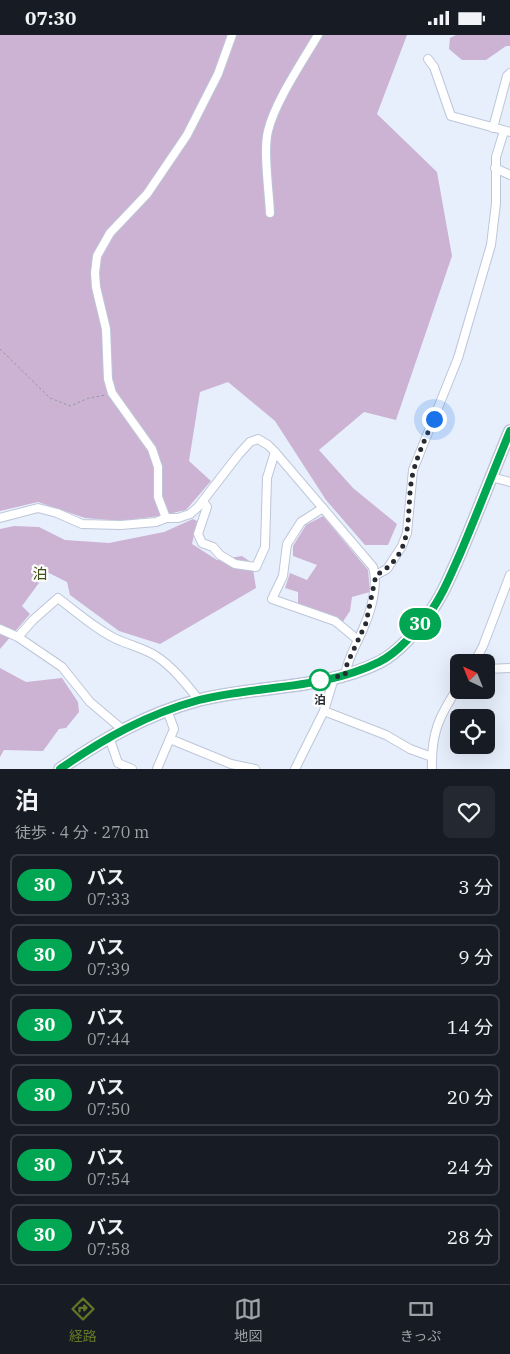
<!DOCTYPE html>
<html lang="ja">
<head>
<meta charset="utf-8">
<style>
  body { margin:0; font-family:"IBM Plex Serif","Noto Sans JP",serif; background:#242831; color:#f1f3f6; height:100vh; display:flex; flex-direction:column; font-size:19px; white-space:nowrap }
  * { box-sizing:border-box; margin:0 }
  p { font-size:16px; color:#9ea1a6 }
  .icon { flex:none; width:28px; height:28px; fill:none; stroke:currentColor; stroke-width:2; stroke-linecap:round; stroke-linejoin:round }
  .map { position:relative; height:734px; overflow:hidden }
  .sheet { display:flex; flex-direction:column; background:#171b24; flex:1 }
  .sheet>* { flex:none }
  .badge { padding:0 10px; border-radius:16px; font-size:18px; line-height:32px }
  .needle { width:32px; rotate:317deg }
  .controls { position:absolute; left:450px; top:619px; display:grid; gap:10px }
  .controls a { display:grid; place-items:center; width:45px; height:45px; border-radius:8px; background:#171b24; box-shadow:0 5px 20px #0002; font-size:25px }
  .you { position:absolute; width:25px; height:25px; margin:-12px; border:4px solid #fff; border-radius:50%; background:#1a73e8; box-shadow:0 0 0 8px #1a73e833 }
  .map>.badge { position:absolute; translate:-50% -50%; box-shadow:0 0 0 2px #fff }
  .round { display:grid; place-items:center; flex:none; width:52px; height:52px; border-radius:8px; background:#242831 }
  .headline { display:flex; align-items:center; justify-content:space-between; height:85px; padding:0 15px }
  h1 { font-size:24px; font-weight:700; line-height:38px }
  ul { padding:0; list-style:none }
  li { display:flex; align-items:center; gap:15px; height:62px; margin:0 10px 8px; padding:0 5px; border:2px solid #363941; border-radius:8px }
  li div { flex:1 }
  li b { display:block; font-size:19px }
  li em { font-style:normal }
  li .badge { min-width:55px; font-weight:700; text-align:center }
  .status { display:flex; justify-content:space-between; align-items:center; height:35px; padding:0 25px; background:#171b24; direction:ltr }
  .status svg { height:14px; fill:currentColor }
  .tabs { display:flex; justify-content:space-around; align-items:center; height:70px; border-top:1px solid #363941; background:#171b24; font-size:14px; color:#9ea1a6 }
  .tabs a { display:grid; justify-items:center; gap:2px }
  .tabs .current { color:#637625 }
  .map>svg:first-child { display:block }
  .green { fill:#ccb3d3 }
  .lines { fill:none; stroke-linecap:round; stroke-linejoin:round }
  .minor-casing { stroke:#bdc6d8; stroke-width:10 }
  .highway-casing { stroke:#bdc6d8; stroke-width:14 }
  .path { stroke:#9298a3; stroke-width:1; stroke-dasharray:2.5 2.5; stroke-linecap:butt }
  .minor { stroke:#fff; stroke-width:8 }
  .highway { stroke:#fff; stroke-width:11 }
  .line-casing { stroke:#fff; stroke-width:11 }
  .line { stroke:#00a651; stroke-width:8 }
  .walk { stroke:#272b32; stroke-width:5; stroke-dasharray:0 9 }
  .stop-dot { fill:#fff; stroke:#00a651; stroke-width:2.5 }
  .labels { text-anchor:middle; stroke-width:4.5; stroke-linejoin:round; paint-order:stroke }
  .stop-label { font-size:12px; font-weight:bold; fill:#272b32; stroke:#fcfcfc }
  .quarter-label { font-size:15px; fill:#414e16; stroke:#fcfcfc }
</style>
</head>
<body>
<div class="status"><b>07:30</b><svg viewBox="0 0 49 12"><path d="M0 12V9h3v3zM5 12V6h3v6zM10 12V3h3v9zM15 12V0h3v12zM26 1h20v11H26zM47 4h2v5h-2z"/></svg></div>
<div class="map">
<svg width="510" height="734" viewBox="0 0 510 734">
  <rect width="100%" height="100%" fill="#e7effd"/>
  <g class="green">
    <polygon points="0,0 407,0 377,79 437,137 452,221 396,385 364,377 319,415 353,453 397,489 388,510 365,510 326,465 275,386 228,347 200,357 189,426 211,446 186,475 159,481 121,486 85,483 38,467 0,476"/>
    <polygon points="456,0 510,0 510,11 506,11 486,25 462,25 449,14 450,3"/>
    <polygon points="323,481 368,535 370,557 352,562 350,576 342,588 331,580 298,570 298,557 285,553 290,538 307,545 317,530 293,521 293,511 306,490"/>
    <polygon points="193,484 197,486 192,509 217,525 242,521 252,528 256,553 160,609 119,596 70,560 67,547 47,537 22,571 30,579 0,614 0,494 14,491 39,492 65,505 109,508 164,497"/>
    <polygon points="0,633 26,647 62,643 78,667 79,677 66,693 59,694 43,716 4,715 0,722"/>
  </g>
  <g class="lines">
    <g class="minor-casing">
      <g id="minor">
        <polyline points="428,24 434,32 451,81 510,97"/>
        <polyline points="493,93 507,41 510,38"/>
        <polyline points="495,133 510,140"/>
        <path d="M270 178C269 156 263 115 268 96 275 67 302 27 318 0"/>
        <polyline points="491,442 510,447"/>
        <polyline points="203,466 207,472 198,499 202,508 213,512 220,520 235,529 256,532 265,512 267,443 275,417"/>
        <polyline points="323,473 301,487 287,509 283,541 272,564 335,586 358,605"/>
        <path d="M0 483 38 473 57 478 82 489 121 490 156 487 166 483H178L190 479 198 472 239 419 250 407 258 404 268 410 275 417 373 532C378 548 372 573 365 589 359 606 348 621 345 640"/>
        <polyline points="166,483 158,462 158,432 152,414 112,358 108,344 106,294 96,252 95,238 97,221 110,198 147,159 187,100 218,39 232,0"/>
        <polyline points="376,540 387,534 402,511 407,498 413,435 458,323 491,210 496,168 496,122 504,96"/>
        <polyline points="0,594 18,602 62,632 90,667 122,694"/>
        <path d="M18 602 33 585 58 563C75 576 102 599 121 606 133 611 145 614 156 621 173 632 187 650 199 665"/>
        <polyline points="474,628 483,611 510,540"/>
        <polyline points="486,634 510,633"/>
        <polyline points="324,676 386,700 410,714 432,722"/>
        <polyline points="109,702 118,728 132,734"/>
        <polyline points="170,704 231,729 255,734"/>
        <polyline points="157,734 174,694 167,675"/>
        <polyline points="295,734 324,676 334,643"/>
        <path d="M432 734C431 698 439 681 459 651"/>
      </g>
    </g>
    <g class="highway-casing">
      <path id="highway" d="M60 734C103 704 147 679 199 665 258 650 324 655 380 627 399 617 415 597 428 580 442 562 451 539 460 519 477 479 493 437 510 396"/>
    </g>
    <polyline class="path" points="0,314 50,363 70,371 89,363 106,360"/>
    <use href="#minor" class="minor"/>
    <use href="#highway" class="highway"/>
  </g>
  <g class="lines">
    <g class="line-casing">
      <path id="line" d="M60 734C103 704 147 679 199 665 258 650 323 655 379 627 399 617 415 597 428 580 442 562 451 539 460 519 477 479 493 437 510 396"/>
    </g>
    <use href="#line" class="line"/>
    <path class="walk" d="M320 645 345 640 347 629 366 588 376 540C420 517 403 472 414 434 419 416 427 400 434 384"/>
  </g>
  <circle class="stop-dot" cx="320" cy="645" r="10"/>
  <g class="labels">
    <g class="stop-label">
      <text x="320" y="669">泊</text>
    </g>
    <g class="quarter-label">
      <text x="40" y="544">泊</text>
    </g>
  </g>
</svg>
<div class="controls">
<a><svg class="needle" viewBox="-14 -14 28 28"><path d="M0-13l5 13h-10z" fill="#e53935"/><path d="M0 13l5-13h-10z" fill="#9ea1a6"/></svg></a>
<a><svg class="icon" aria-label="locate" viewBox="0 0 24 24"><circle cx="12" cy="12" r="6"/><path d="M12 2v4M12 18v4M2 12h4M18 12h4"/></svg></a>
</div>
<div class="you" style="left:434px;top:384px"></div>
<b class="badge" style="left:420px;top:589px;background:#00a651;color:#fff">30</b>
</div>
<section class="sheet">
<div class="headline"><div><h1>泊</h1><p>徒歩 · 4 分 · 270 m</p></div><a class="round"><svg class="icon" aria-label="heart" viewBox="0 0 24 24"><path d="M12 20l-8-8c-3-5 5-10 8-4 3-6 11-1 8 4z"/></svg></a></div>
<ul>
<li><span class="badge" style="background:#00a651;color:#fff">30</span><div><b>バス</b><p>07:33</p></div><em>3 分</em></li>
<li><span class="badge" style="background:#00a651;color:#fff">30</span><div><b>バス</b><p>07:39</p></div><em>9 分</em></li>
<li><span class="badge" style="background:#00a651;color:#fff">30</span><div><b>バス</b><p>07:44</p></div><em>14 分</em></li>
<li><span class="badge" style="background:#00a651;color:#fff">30</span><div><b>バス</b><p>07:50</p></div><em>20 分</em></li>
<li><span class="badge" style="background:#00a651;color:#fff">30</span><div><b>バス</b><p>07:54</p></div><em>24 分</em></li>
<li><span class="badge" style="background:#00a651;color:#fff">30</span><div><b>バス</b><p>07:58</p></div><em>28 分</em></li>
</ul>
</section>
<nav class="tabs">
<a class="current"><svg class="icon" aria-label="directions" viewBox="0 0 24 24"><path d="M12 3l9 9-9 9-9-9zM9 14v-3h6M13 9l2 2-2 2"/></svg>経路</a>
<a><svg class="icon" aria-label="map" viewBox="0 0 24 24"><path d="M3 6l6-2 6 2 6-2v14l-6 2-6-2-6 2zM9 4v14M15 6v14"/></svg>地図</a>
<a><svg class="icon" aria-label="tickets" viewBox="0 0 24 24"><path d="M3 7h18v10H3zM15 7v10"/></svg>きっぷ</a>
</nav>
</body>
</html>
